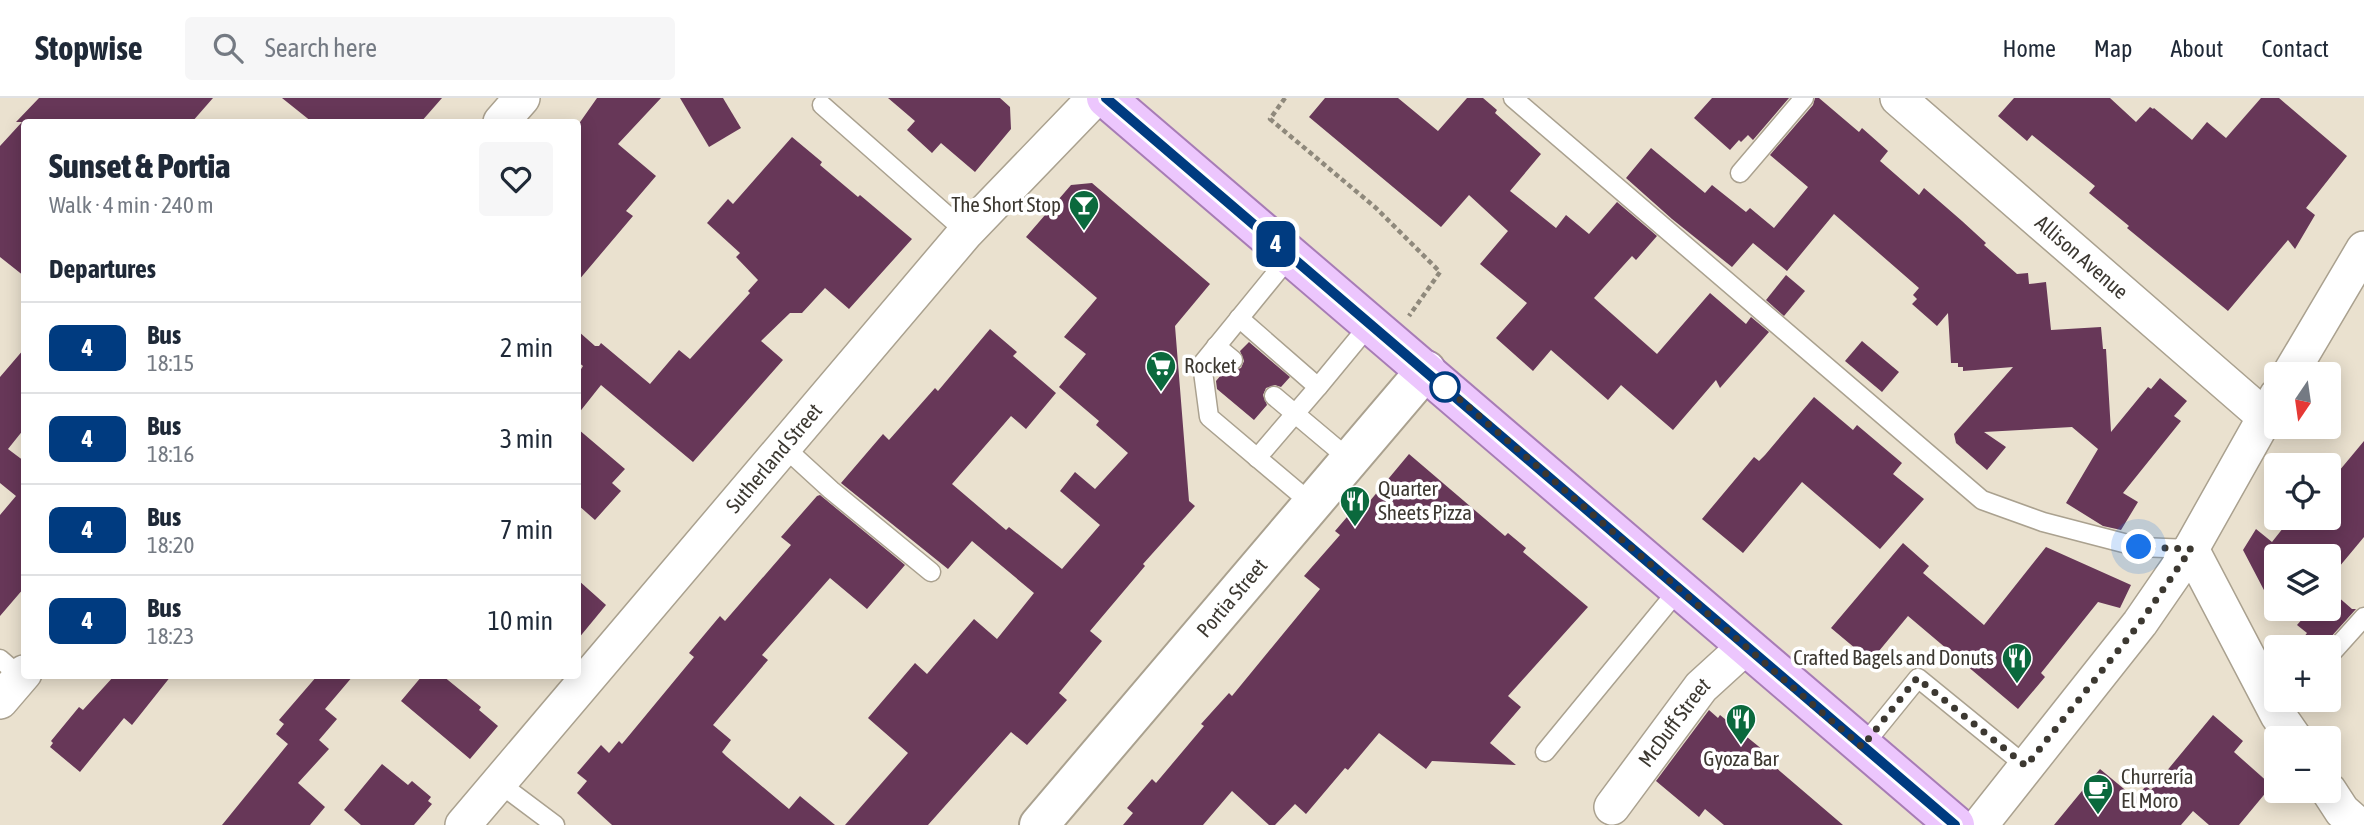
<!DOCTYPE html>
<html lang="en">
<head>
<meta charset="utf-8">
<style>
  body { margin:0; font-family:"Asap Condensed",sans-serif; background:#f6f6f7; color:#1f2937; height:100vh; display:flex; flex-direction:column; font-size:26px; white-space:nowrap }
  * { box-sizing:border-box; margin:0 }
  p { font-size:23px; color:#747a83 }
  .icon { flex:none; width:38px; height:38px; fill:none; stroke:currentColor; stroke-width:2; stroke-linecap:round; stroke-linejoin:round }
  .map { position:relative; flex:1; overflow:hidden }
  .panel { position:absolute; left:21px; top:21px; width:560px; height:560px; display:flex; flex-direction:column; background:#fff; border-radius:7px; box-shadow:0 4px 18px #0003 }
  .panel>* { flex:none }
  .badge { padding:0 14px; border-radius:10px; font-size:24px; line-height:46px }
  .needle { width:46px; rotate:193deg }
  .tools { position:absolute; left:2264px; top:264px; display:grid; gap:14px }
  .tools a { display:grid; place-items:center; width:77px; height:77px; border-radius:7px; background:#fff; box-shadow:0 4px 18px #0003; font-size:35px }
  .you { position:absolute; width:35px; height:35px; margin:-18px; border:5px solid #fff; border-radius:50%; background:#1a73e8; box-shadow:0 0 0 10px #1a73e833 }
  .map>.badge { position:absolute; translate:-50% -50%; box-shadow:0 0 0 4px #fff }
  h2 { padding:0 28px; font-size:26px; line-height:63px }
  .round { display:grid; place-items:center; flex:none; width:74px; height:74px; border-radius:7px; background:#f6f6f7 }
  .headline { display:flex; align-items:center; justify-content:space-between; height:119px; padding:0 28px }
  h1 { font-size:33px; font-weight:800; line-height:52px }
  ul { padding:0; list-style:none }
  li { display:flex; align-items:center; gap:21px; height:91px; padding:0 28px; border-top:2px solid #e0e1e3 }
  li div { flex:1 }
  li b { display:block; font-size:26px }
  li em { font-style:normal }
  li .badge { min-width:77px; font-weight:700; text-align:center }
  header { display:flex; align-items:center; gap:42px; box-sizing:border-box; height:98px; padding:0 35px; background:#fff; border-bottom:2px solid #e0e1e3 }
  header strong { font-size:33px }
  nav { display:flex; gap:38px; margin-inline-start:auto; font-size:24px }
  .search { width:490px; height:63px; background:#f6f6f7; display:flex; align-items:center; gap:18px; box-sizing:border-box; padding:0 24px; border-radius:7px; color:#747a83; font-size:26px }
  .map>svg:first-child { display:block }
  .building { fill:#673758 }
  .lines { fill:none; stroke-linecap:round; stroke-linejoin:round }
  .service-casing { stroke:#aaa18f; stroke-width:21 }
  .minor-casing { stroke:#aaa18f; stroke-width:38 }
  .tertiary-casing { stroke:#aaa18f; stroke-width:42 }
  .primary-casing { stroke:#a77cb5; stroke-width:42 }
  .path { stroke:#8f897c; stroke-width:4.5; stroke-dasharray:5 3.5; stroke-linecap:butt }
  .service { stroke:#fff; stroke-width:18 }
  .minor { stroke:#fff; stroke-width:35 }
  .tertiary { stroke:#fff; stroke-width:38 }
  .primary { stroke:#ecc6fd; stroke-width:38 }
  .line-casing { stroke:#fff; stroke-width:16 }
  .line { stroke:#003b80; stroke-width:10 }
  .walk { stroke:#3c3831; stroke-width:7; stroke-dasharray:0 12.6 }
  .stop-dot { fill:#fff; stroke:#003b80; stroke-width:3.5 }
  .labels { text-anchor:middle; stroke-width:7; stroke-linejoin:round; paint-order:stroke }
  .poi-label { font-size:21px; fill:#3c3831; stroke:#fff; text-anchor:start }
  .street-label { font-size:21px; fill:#3c3831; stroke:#fff }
</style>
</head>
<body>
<header>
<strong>Stopwise</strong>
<div class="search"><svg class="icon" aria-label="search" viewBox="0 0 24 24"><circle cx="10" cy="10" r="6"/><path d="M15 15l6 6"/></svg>Search here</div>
<nav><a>Home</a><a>Map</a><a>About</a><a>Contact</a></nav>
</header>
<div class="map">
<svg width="2364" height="727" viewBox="0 0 2364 727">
  <rect width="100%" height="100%" fill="#eae1cf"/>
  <g class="building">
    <polygon points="39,0 213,0 192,24 24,24 24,178 0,159 0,48 22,24 16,24"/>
    <polygon points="282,0 442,0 421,24 312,24"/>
    <polygon points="597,0 661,0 618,46 656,78 626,113 633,118 578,183 578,27"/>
    <polygon points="680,0 723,0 741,30 709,49"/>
    <polygon points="888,0 1000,0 1010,9 1011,31 975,74 941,45 932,55 907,32 915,23"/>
    <polygon points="1325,0 1398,0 1438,33 1467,0 1483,0 1497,12 1495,15 1541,56 1510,93 1556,130 1566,117 1589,136 1617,104 1657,138 1636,162 1632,158 1594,200 1657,256 1710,195 1746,226 1751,219 1769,234 1720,290 1716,282 1673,332 1621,287 1608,302 1551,252 1533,273 1496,240 1527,205 1480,166 1508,133 1469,97 1441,129 1309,19"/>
    <polygon points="1712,0 1789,0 1753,42 1748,37 1741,44 1739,42 1730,52 1694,20"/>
    <polygon points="1815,0 1819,0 1859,34 1862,30 1888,53 1880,63 1919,97 1924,90 1962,123 1986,145 1984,147 2017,176 2028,175 2029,186 2046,184 2051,232 2101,229 2103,251 2106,251 2111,334 2148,289 2151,291 2160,280 2187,303 2174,318 2181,323 2123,395 2138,404 2121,432 2103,428 2066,405 2098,351 2072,329 1984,334 2006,349 1987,372 1956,345 1954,336 2013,269 1963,273 1963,269 1958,269 1958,265 1951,265 1948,215 1937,228 1912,206 1917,201 1913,197 1919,190 1834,116 1787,173 1753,145 1732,169 1672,121 1626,80 1651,50 1705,95 1712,87 1746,114 1750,110 1774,130 1808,89 1770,57 1813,7"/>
    <polygon points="2014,0 2110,0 2136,24 2150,9 2153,11 2154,10 2192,42 2207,24 2226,40 2261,0 2279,0 2347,58 2306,110 2315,117 2295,151 2288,142 2228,213 2127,130 2129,128 2089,95 2095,88 2032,37 2027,43 1998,18"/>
    <polygon points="792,39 822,64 820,67 858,99 860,97 912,141 849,211 825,190 802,215 790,215 761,243 783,262 693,364 601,287 578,316 578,276 583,268 578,264 578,233 595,248 599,248 601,245 650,286 679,252 690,261 750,195 748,193 758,182 736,159 740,155 707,125 728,101 733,106"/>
    <polygon points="1092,85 1210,186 1175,228 1189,403 1195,408 1143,466 1145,468 1090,533 1102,543 1059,595 1067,602 1027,647 1011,634 928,727 845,727 908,655 868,620 915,565 927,576 974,521 997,541 1034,495 972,443 948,471 841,385 883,336 889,342 935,290 938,293 990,231 1017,254 1013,258 1056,295 1026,331 1011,318 952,386 1006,432 1009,429 1062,471 1100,427 1060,393 1075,374 1095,391 1128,355 1096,327 1099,323 1059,289 1086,256 1064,239 1097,200 1026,139 1071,87"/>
    <polygon points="1786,177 1805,193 1784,218 1766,202"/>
    <polygon points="1862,243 1899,274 1882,294 1845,263"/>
    <polygon points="1249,244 1290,279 1281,289 1275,287 1266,290 1263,297 1267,307 1254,322 1217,291 1216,283 1226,271 1232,273 1241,270 1244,263 1240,253"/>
    <polygon points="24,251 24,331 8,351 24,363 24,490 0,518 0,417 16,398 0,385 0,279"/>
    <polygon points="1814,299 1853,332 1857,327 1902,365 1893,376 1924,401 1880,451 1802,384 1743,455 1702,421 1754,359 1759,363 1765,357"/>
    <polygon points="578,331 625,371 612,385 621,393 595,422 578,407"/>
    <polygon points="2364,343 2364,439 2329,481 2329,458 2277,458 2277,517 2243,452 2256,431 2272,444 2291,420 2329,420 2329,385"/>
    <polygon points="1409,356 1505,438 1508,435 1526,450 1523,454 1588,509 1508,598 1521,609 1490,645 1516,667 1432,663 1426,671 1379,635 1348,672 1345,670 1306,716 1295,706 1275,727 1269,727 1232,693 1203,727 1123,727 1133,715 1127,710 1152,681 1156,685 1204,628 1201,626 1229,595 1232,598 1320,491 1304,478 1340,437 1335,433 1359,405 1364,410"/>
    <polygon points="820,397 905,467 867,511 830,480 762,557 768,562 713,627 731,642 722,654 726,658 789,711 800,698 835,727 612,727 577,695 587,683 577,675 601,647 609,655 619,643 622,646 694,559 689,555 720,518 725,523 791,447 781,439 817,398"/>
    <polygon points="1903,445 1929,468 1923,475 1984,527 2046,449 2131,487 2120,510 2098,504 2041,575 2045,579 2018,611 1908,518 1874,559 1871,557 1868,561 1831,530"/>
    <polygon points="578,482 606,507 578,541"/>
    <polygon points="2329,491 2352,511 2356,511 2321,550 2295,550 2307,535 2297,527 2311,511 2329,511"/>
    <polygon points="114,578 171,578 132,627 124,620 80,674 50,649 53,645 51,643 79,609 83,612"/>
    <polygon points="317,578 353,578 325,611 337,621 319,642 329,651 298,685 325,709 310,727 222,727 288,646 276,636 284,626 279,622"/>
    <polygon points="422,578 443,578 481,609 479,612 498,628 470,661 401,603"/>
    <polygon points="1709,612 1718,620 1720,617 1763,652 1760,656 1843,727 1724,727 1705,711 1699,719 1656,683"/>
    <polygon points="2213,617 2243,643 2234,654 2270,686 2266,691 2268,692 2239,727 2209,727 2193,713 2181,727 2054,727 2100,671 2135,700 2146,688 2151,692"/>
    <polygon points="382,666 408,687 412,683 431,699 428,703 432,706 414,727 361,727 344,712"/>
  </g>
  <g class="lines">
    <g class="service-casing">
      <g id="service">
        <polyline points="1513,0 1982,402 2043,424 2139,449 2191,451"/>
        <polyline points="822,7 966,134"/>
        <polyline points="1740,75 1804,0"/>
        <polyline points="1290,158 1202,266 1209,319 1312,406"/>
        <polyline points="1239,220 1318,289 1257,360"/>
        <polyline points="1216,248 1233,262"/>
        <polyline points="1318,289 1370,226"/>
        <polyline points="1274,298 1349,361"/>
        <polyline points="784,349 831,392 931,474"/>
        <polyline points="2329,558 2364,519"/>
        <polyline points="0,561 21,579"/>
        <polyline points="1862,649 1918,580 2026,668"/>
        <polyline points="1545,654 1679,491"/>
        <polyline points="499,685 555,727"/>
      </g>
    </g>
    <g class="minor-casing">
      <g id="minor">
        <path id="s1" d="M1898 0 2265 319"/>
        <polyline points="501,24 522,0"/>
        <polyline points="2290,276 2364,151"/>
        <polyline points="2191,451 2278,617 2294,640"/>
        <polyline points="0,603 24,575"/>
        <polyline points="2329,693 2342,713 2358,727"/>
        <path id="s2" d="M1612 709 1701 589 1746 548"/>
        <path id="s3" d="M463 727 966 134 1095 0"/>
        <polyline points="1980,727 2140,525 2191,451 2277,298"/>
      </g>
    </g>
    <g class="tertiary-casing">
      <g id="tertiary">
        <path id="s4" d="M1039 727 1426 272"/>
      </g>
    </g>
    <g class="primary-casing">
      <polyline id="primary" points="1106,0 1955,727"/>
    </g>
    <polyline class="path" points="1285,0 1270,21 1376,110 1440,174 1409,218"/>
    <use href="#service" class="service"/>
    <use href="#minor" class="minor"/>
    <use href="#tertiary" class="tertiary"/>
    <use href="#primary" class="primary"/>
  </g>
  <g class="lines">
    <g class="line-casing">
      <polyline id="line" points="1106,0 1955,727"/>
    </g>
    <use href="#line" class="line"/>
    <polyline class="walk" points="1445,289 1443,287 1862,649 1917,580 2026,668 2140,525 2191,451 2139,449"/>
  </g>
  <defs>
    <g id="bar-pin" transform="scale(1.575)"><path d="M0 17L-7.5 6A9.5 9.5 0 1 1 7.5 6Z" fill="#0b693d" stroke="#fff"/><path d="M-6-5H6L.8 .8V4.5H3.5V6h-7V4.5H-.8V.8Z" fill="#fff"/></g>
    <g id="supermarket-pin" transform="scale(1.575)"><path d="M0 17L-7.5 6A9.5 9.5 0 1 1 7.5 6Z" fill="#0b693d" stroke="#fff"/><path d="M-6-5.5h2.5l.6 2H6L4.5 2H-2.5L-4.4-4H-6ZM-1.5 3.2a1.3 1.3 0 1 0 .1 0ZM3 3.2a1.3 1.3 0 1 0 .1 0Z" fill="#fff"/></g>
    <g id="restaurant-pin" transform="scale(1.575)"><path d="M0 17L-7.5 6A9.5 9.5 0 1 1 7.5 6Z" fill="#0b693d" stroke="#fff"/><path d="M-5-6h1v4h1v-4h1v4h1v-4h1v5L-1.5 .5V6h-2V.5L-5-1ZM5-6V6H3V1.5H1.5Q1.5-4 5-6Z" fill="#fff"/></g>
    <g id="cafe-pin" transform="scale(1.575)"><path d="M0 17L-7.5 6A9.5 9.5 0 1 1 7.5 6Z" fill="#0b693d" stroke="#fff"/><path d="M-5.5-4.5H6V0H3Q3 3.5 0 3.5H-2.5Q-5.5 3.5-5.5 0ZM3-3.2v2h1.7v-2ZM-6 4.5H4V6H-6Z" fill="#fff"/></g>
  </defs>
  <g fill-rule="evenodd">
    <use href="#bar-pin" x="1084" y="107"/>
    <use href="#supermarket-pin" x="1161" y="268"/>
    <use href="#restaurant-pin" x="1355" y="403"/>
    <use href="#restaurant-pin" x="2017" y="560"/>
    <use href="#restaurant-pin" x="1741" y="621"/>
    <use href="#cafe-pin" x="2098" y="691"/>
  </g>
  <circle class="stop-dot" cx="1445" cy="289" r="14"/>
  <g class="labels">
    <g class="poi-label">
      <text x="1061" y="114" text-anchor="end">The Short Stop</text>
      <text x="1184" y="275">Rocket</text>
      <text x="1378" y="398">Quarter<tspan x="1378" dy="24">Sheets Pizza</tspan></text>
      <text x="1994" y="567" text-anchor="end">Crafted Bagels and Donuts</text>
      <text x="1741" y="668" text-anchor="middle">Gyoza Bar</text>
      <text x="2121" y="686">Churrería<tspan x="2121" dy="24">El Moro</tspan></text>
    </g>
    <g class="street-label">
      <text dy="7" stroke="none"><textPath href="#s1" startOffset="243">Allison Avenue</textPath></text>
      <text dy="7" stroke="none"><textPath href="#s3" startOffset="481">Sutherland Street</textPath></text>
      <text dy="7" stroke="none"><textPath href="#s4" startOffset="298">Portia Street</textPath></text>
      <text dy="7" stroke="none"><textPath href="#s2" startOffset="105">McDuff Street</textPath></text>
    </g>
  </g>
</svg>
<div class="tools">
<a><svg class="needle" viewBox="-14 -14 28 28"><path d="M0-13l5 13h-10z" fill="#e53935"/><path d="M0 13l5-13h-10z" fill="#747a83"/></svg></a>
<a><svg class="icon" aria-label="locate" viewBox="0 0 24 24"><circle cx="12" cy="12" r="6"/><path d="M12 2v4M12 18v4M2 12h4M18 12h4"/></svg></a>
<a><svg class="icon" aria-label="layers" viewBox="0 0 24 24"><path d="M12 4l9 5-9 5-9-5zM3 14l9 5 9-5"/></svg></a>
<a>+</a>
<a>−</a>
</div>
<div class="you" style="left:2139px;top:449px"></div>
<b class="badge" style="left:1276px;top:146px;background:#003b80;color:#fff">4</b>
<section class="panel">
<div class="headline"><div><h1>Sunset &amp; Portia</h1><p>Walk · 4 min · 240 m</p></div><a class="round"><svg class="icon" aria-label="heart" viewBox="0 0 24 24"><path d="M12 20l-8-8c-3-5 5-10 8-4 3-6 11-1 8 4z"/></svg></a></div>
<h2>Departures</h2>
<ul>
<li><span class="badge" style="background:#003b80;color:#fff">4</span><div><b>Bus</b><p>18:15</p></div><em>2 min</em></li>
<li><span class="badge" style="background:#003b80;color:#fff">4</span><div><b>Bus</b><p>18:16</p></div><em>3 min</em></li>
<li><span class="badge" style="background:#003b80;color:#fff">4</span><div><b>Bus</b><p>18:20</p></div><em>7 min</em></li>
<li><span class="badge" style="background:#003b80;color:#fff">4</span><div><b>Bus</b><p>18:23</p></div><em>10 min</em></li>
</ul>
</section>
</div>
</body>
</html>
